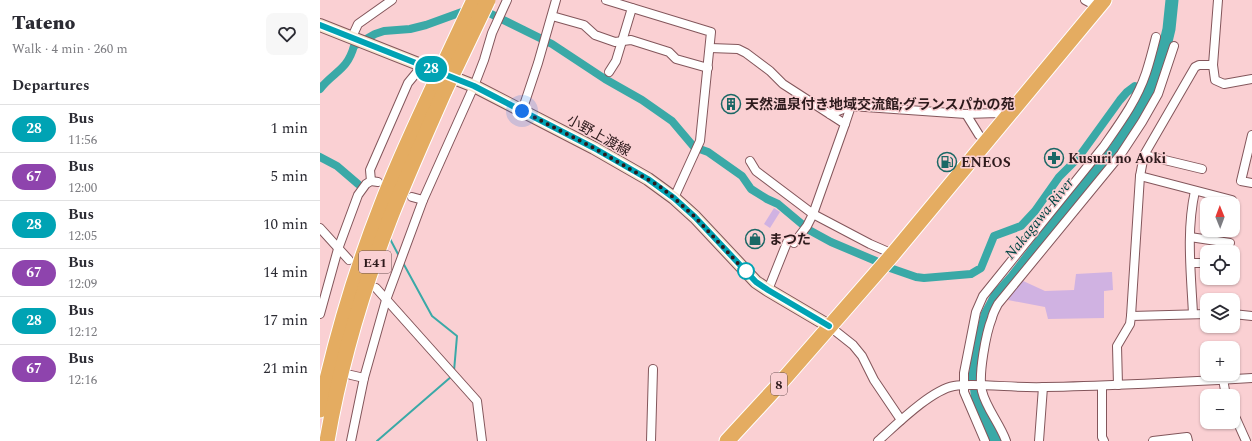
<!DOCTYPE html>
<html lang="en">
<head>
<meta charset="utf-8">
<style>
  body { margin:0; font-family:Spectral,"Noto Sans JP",serif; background:#f7f7f7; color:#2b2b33; height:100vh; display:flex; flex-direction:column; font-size:15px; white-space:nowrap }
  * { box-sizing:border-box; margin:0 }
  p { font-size:13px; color:#7c7c81 }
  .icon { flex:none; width:22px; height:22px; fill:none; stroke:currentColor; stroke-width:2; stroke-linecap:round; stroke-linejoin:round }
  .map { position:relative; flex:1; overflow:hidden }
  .drawer { display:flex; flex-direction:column; background:#fff; width:320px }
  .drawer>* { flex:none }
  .badge { padding:0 8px; border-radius:13px; font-size:14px; line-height:26px }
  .needle { width:26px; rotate:359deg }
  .tools { position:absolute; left:880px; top:197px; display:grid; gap:8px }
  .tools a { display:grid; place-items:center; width:40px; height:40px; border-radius:8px; background:#fff; box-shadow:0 1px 3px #0004; font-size:20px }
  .you { position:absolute; width:20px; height:20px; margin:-10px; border:3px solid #fff; border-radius:50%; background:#1a73e8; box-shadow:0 0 0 6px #1a73e833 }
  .map>.badge { position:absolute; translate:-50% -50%; box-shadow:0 0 0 2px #fff }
  h2 { padding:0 12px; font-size:15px; line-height:36px }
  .round { display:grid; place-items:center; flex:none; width:42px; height:42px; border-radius:8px; background:#f7f7f7 }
  .overview { display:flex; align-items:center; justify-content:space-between; height:68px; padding:0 12px }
  h1 { font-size:19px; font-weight:800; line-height:30px }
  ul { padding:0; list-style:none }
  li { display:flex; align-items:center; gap:12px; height:48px; padding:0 12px; border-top:1px solid #e1e1e2 }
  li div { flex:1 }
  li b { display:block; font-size:15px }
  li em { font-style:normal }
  li .badge { min-width:44px; font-weight:700; text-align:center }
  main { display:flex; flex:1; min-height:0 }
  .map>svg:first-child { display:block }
  .green { fill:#d0b2e2 }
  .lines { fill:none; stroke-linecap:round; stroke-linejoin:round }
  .stream { stroke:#3aa9a7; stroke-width:2 }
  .canal { stroke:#3aa9a7; stroke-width:8 }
  .river { stroke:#3aa9a7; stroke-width:13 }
  .street-casing { stroke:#83565b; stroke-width:10 }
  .secondary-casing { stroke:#83565b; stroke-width:14 }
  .highway-casing { stroke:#fff; stroke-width:17 }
  .street { stroke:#fff; stroke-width:8 }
  .secondary { stroke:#f7e6d0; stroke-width:12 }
  .highway { stroke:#e4ac61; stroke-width:15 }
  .highway-bridge-casing { stroke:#fff; stroke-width:17; stroke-linecap:butt }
  .highway-bridge { stroke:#e4ac61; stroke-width:15 }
  .line-casing { stroke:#fff; stroke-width:9 }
  .line { stroke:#00a3b4; stroke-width:6 }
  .walk { stroke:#2d1a1c; stroke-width:4; stroke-dasharray:0 7.2 }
  .stop-dot { fill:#fff; stroke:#00a3b4; stroke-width:2 }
  .labels { text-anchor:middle; stroke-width:3; stroke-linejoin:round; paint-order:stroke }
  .shield { fill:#fad0d3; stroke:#6a5153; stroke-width:1 }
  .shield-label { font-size:13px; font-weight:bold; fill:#2d1a1c }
  .poi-label { font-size:14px; font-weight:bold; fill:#2d1a1c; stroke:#fad0d3; text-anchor:start }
  .street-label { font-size:14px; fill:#2d1a1c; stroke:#fad0d3 }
  .water-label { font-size:15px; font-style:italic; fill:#004544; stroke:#fad0d3 }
</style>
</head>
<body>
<main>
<section class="drawer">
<div class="overview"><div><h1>Tateno</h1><p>Walk · 4 min · 260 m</p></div><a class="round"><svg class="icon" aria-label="heart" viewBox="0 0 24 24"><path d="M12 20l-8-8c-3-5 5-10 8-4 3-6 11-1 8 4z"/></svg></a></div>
<h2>Departures</h2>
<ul>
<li><span class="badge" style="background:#00a3b4;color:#fff">28</span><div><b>Bus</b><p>11:56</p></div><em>1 min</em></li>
<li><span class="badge" style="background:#8e44ad;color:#fff">67</span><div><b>Bus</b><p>12:00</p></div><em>5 min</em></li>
<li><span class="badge" style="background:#00a3b4;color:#fff">28</span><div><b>Bus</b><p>12:05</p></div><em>10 min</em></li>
<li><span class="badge" style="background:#8e44ad;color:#fff">67</span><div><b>Bus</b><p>12:09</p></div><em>14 min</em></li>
<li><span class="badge" style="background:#00a3b4;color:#fff">28</span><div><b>Bus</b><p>12:12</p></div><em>17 min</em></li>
<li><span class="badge" style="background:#8e44ad;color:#fff">67</span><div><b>Bus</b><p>12:16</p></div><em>21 min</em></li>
</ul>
</section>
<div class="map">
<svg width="932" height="441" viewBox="0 0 932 441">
  <rect width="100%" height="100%" fill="#fad0d3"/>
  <g class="green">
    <polygon points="454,208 460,212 450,228 444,224"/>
    <polygon points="792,272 793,290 784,291 784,318 728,319 725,307 688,300 701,280 725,291 754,290 756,274"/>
  </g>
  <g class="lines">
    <g class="stream">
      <polyline points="69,237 79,256"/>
      <polyline points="82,261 112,316 137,336 134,371"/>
      <polyline points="57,441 132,376"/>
    </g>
    <g class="canal">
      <polyline points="161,9 232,44 285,79 322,100 352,121 374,147 388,152 422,176 431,189 447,199 458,204 489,230 511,242 556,261"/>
      <path d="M0 89C14 71 27 71 34 46L55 34 64 31 90 29 106 25 150 9"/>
      <polyline points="824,89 830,92"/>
      <polyline points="0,157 17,166 38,184"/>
      <polyline points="570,268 596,277 604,278 651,274 661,268 674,236 701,226 715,211 739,177 758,158 800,100 807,92 815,86 817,87"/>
    </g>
    <polyline class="river" points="675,441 658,401 655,376 659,350 667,315 677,296 694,277 748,207 795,150 822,108 830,92 843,54 849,29 852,0"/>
    <g class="street-casing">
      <g id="street">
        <polyline points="286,0 391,32 380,141 354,198"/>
        <polyline points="765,0 778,7"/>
        <polyline points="898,0 893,65 895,80 904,84 932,79"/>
        <polyline points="232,16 264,25 275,35 295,42 311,40 349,52 356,59 388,68"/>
        <polyline points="32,37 38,24 72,0"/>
        <polyline points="390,48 418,49 426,53 450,71 463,84 525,124 493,214 487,226 474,243"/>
        <polyline points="289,72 296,61 312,8"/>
        <polyline points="202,111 218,63 236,0"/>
        <polyline points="510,114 531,106"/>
        <polyline points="646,114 659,135 666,141"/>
        <polyline points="525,124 531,106 646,114 678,113 685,119"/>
        <polyline points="932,135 921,181 932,183"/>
        <polyline points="824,155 882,169"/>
        <polyline points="430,161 436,171 493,214 550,244 573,254"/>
        <polyline points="820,176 912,200"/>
        <polyline points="51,181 50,170 88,83 102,66"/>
        <polyline points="92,197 103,200"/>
        <polyline points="0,228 29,260"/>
        <polyline points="870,237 910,243"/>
        <polyline points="871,263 887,263"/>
        <polyline points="56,288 157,401 162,441"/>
        <polyline points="448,290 468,240"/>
        <polyline points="0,314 18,249 38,195 46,184 51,181 58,182"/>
        <path d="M873 314C871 273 866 231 875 191"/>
        <polyline points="913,314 932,316"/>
        <polyline points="811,316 820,176 824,155 875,67 879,65 893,65"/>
        <polyline points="509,326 533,345 542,356 554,380 581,420"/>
        <polyline points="31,375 44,378"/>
        <polyline points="903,379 906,396"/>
        <polyline points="798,385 797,346 810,324 811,316 887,314"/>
        <polyline points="782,386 782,437 784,441"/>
        <polyline points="913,412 926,441"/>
        <polyline points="31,441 44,378 66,300 103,200 154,86 164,60 172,33 187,0"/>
        <polyline points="331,441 333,369"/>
        <path d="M558 441C576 425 611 390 634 386 640 385 646 385 652 385 677 385 701 388 725 387 794 386 863 382 932 378"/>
        <path d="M665 441 644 392V373L656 312 663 296 784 146C800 123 817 100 826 73 830 61 833 49 836 37"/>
        <path d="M686 441C680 424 666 408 662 391 658 375 666 333 672 318 673 313 676 308 678 304L801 154 822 122 838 94 854 46"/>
        <polyline points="719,441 723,387"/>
        <polyline points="833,441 867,437 868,441"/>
      </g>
    </g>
    <g class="secondary-casing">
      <polyline id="secondary" points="0,25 154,86 274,148 328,179 354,198 375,217 436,282 448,290 509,326"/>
    </g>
    <g class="highway-casing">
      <g id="highway">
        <path d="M0 410C15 341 35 272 61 206 77 164 96 124 115 83"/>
        <path d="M7 441C20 365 43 288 71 216 88 173 107 131 125 90"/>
        <polyline points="407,441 456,388 573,254 784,0"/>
      </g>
    </g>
    <use href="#street" class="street"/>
    <use href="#secondary" class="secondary"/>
    <use href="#highway" class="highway"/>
    <g class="highway-bridge-casing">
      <g id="highway-bridge">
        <polyline points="115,83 154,0"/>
        <polyline points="125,90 168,0"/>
      </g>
    </g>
    <use href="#highway-bridge" class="highway-bridge"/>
  </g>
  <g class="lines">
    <g class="line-casing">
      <polyline id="line" points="0,25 154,86 274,148 328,179 354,198 375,217 436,282 448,290 509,326"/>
    </g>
    <use href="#line" class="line"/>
    <polyline class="walk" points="202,111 274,148 339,186 354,198 375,217 427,273 426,271"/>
  </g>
  <defs>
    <g id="building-ring" transform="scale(1)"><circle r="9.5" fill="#fad0d3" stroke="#1a6765" stroke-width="1.5"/><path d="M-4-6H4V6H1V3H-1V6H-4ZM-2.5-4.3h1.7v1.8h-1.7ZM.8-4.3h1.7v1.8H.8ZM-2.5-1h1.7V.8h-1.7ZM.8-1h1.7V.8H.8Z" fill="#1a6765"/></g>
    <g id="pharmacy-ring" transform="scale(1)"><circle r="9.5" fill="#fad0d3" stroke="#1a6765" stroke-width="1.5"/><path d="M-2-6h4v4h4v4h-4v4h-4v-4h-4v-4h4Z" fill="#1a6765"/></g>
    <g id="fuel-ring" transform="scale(1)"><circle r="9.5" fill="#fad0d3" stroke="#1a6765" stroke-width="1.5"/><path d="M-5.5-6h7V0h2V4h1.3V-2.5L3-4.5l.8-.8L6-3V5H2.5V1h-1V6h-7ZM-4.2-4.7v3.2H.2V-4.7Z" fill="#1a6765"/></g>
    <g id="shop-ring" transform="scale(1)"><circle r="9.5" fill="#fad0d3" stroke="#1a6765" stroke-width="1.5"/><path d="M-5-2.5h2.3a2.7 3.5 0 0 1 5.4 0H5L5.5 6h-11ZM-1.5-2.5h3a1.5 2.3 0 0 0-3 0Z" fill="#1a6765"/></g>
  </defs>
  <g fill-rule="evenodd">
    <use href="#building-ring" x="411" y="104"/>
    <use href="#pharmacy-ring" x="734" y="158"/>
    <use href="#fuel-ring" x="627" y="162"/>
    <use href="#shop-ring" x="435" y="239"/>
  </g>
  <circle class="stop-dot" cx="426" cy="271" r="8"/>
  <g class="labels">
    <g class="shield">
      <rect x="39" y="251" width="32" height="22" rx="3"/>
      <rect x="451" y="373" width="16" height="22" rx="3"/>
    </g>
    <g class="shield-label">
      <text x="55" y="267">E41</text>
      <text x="459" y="389">8</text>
    </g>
    <g class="poi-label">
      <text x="425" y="109">天然温泉付き地域交流館;グランスパかの苑</text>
      <text x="748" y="163">Kusuri no Aoki</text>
      <text x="641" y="167">ENEOS</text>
      <text x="449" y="244">まつた</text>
    </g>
    <g class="street-label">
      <text transform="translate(279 135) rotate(29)" y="5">小野上渡線</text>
    </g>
    <g class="water-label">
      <text transform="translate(719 218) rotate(-51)" y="5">Nakagawa River</text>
    </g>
  </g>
</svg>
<div class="tools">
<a><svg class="needle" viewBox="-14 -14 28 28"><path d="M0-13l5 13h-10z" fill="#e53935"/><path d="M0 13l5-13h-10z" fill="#7c7c81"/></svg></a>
<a><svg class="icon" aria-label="locate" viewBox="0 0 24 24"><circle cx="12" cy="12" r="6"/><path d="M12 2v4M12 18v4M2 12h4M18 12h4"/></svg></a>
<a><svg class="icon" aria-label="layers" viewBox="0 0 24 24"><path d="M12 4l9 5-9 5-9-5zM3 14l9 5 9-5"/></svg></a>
<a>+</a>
<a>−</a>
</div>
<div class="you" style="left:202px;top:111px"></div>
<b class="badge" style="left:111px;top:69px;background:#00a3b4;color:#fff">28</b>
</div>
</main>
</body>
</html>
